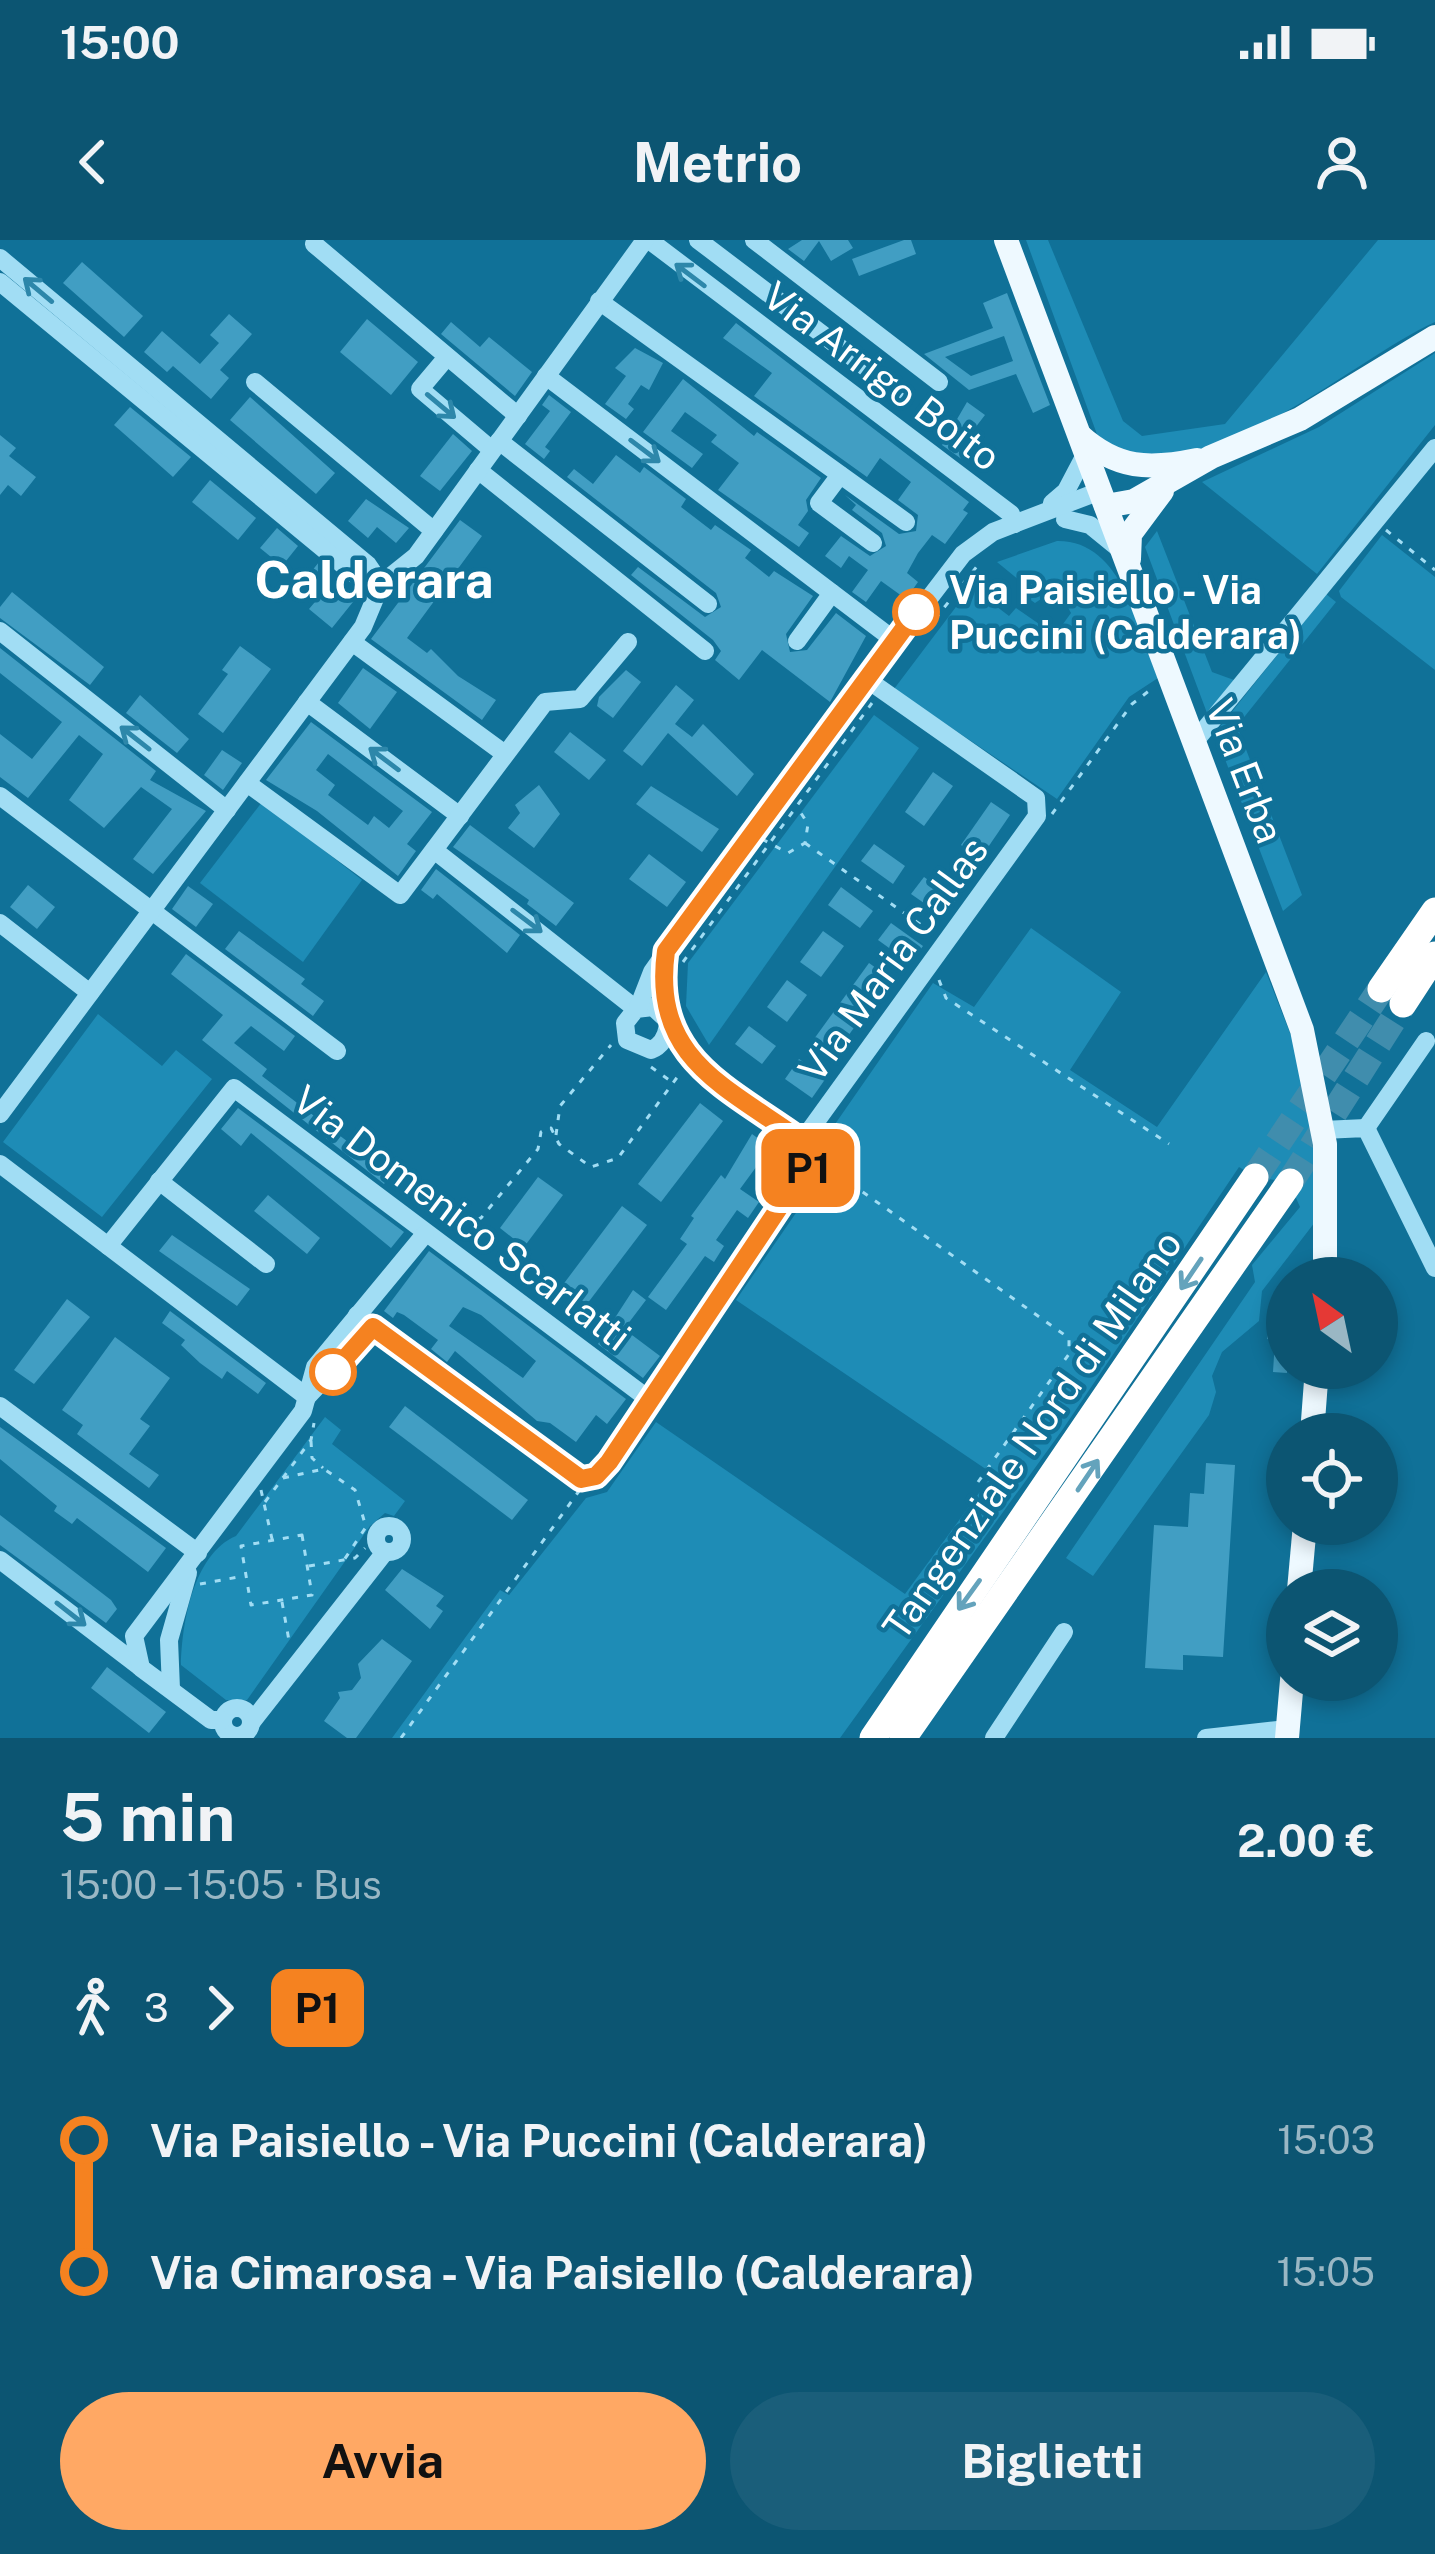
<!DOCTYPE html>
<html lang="it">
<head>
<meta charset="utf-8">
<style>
  body { margin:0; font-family:"Public Sans",sans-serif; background:#1a5e7a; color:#f1f3f6; height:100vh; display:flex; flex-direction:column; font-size:45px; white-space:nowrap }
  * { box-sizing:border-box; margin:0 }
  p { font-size:39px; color:#9ab7c4 }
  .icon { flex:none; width:66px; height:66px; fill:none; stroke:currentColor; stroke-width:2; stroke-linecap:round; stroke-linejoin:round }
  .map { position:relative; height:1498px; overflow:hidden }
  .side { display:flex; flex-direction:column; background:#0c5572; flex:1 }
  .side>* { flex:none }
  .badge { padding:0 24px; border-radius:18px; font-size:42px; line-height:78px }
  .needle { width:78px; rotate:327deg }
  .tools { position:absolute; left:1266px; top:1017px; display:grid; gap:24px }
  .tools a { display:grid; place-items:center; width:132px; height:132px; border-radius:50%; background:#0c5572; box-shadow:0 6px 18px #0003; font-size:60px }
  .map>.badge { position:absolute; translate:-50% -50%; box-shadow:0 0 0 6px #fff }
  .legs { display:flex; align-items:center; gap:18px; height:132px; padding:0 60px; font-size:39px }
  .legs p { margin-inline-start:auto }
  .overview { display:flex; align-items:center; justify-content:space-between; height:204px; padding:0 60px }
  h1 { font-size:66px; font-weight:700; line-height:90px }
  .primary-button { display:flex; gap:24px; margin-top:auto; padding:24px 60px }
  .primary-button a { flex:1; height:138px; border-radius:72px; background:#ffa864; color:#111; font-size:48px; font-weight:700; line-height:138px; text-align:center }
  .primary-button a+a { background:#1a5e7a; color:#f1f3f6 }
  ul { padding:0 60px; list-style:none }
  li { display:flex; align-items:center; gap:42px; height:132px; font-size:45px }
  li i { display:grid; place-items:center; width:18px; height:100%; margin:0 15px; background:currentColor }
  li i::after { content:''; width:30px; height:30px; margin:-15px; border:9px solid; border-radius:50%; background:#0c5572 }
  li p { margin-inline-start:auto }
  li:first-child i { background:linear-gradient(#0000 50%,currentColor 0) }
  li:last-child i { background:linear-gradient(currentColor 50%,#0000 0) }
  .status { display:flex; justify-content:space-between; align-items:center; height:84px; padding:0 60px; background:#0c5572; direction:ltr }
  .status svg { height:33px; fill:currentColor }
  header { display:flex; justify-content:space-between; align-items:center; height:156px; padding:0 60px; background:#0c5572; font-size:54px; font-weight:700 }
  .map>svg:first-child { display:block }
  .green { fill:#1e8cb6 }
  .building { fill:#419ec3; fill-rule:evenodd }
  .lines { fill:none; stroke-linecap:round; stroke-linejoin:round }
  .highway-tunnel { stroke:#408dad; stroke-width:27; stroke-dasharray:27 14; stroke-linecap:butt }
  .path { stroke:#a1ddf4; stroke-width:3; stroke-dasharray:6 9; stroke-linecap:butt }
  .minor { stroke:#a1ddf4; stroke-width:18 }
  .major { stroke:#eef9ff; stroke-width:24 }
  .highway { stroke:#fff; stroke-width:27 }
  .oneway { stroke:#2d87aa }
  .oneway2 { stroke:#64a3bc }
  .line-1-casing { stroke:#fff; stroke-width:27 }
  .line-1 { stroke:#f58220; stroke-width:18 }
  .stop-1-dot { fill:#fff; stroke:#f58220; stroke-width:6 }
  .labels { text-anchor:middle; stroke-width:9; stroke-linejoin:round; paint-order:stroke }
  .street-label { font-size:39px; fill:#fff; stroke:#107198 }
  .stop-label { font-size:39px; font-weight:bold; fill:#fff; stroke:#107198; text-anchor:start }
  .district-label { font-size:51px; font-weight:bold; fill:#fff; stroke:#107198 }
</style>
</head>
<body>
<div class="status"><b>15:00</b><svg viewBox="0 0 49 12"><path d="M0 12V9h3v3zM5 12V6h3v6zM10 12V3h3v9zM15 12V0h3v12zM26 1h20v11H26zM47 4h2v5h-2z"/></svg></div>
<header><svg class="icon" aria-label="back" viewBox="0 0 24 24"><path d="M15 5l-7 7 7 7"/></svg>Metrio<svg class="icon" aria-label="person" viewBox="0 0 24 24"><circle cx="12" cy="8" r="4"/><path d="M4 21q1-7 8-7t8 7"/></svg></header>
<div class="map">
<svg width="1435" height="1498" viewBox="0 0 1435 1498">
  <rect width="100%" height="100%" fill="#107198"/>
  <g class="green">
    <path d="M1026 0H1048L1123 181 1142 196 1225 184 1378 0H1435V82C1353 118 1188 271 1098 197Z"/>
    <polygon points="1435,113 1435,185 1317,334 1202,242 1319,187"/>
    <polygon points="1157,291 1212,432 1234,440 1207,473 1145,307"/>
    <polygon points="1382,295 1435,337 1435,430 1341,357 1339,351"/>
    <path d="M1057 301C1123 300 1137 388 1158 438L1129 457 1057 559 894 449 971 347 1009 376 1016 368 1055 395 1071 373 1063 358 1050 353 1035 363 1025 356 1030 349 997 322Z"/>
    <polygon points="1326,354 1336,362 1237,486 1302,655 1283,671 1215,493"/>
    <polygon points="874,475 919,508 709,805 686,766 688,723"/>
    <polygon points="262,562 362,640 303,722 200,643"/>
    <polygon points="1031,688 1121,752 1070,830 1157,887 1266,732 1303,826 1316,930 1315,982 1262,1051 1259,1081 1222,1112 1212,1136 1216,1152 1209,1175 1093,1336 1066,1318 1255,1042 1252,1025 1300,967 1289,942 1255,937 1239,927 1063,1189 840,1498 392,1498 500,1350 509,1355 586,1258 607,1252 656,1182 905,1354 993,1234 736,1060 831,922 824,900 933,743 974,767"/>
    <polygon points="98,774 162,826 176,810 212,839 102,977 3,902"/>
    <path d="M325 1177 341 1190 332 1204 405 1261 394 1276 385 1273 370 1286 247 1460H226L181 1425C182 1384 193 1314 236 1296Z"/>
  </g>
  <g class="building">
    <polygon points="802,0 848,0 853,8 831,21 819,1 804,21 788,9"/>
    <polygon points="904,0 911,0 916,14 859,36 852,19"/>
    <polygon points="82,22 143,76 124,97 63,43"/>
    <path d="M1007 53 1050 165 1033 173 1016 134 969 150 924 114 993 88 983 63ZM1004 96 1013 121 971 136 945 117Z"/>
    <polygon points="229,74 252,94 220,130 229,138 211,159 173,126 167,132 144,112 162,91 200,124 219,103 210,95"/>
    <polygon points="367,79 418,122 391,155 340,112"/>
    <polygon points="451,82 480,107 489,97 532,132 515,156 441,94"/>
    <polygon points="736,83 969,262 963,270 968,273 945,304 932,295 918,313 907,333 918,342 906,359 881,341 866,362 852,352 868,330 849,316 841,328 825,316 841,296 870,316 886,306 882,293 852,270 856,265 845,255 899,294 916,291 918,275 898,260 911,242 880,218 867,237 754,156 772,133 723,98"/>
    <polygon points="635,108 663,123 649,150 641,145 628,164 634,169 626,179 605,164 626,136 615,128"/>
    <polygon points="683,139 754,196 757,192 821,238 806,260 808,271 798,285 809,293 799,307 718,250 739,223 711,202 717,195 685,172 671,191 703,214 692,228 643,192"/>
    <polygon points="549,155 571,172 545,207 550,211 544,219 525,204 550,171 542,165"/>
    <polygon points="250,157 335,233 316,254 230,180"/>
    <polygon points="967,162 985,175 965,201 973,207 963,220 942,205"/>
    <polygon points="130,167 191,217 173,237 114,185"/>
    <polygon points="453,194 472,211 440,251 420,236"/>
    <polygon points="0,195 16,208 9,216 36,237 21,256 8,245 0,255"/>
    <polygon points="616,215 640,233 644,227 686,259 681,267 711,290 715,285 751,310 745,318 769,337 774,331 813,356 786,394 790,412 807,410 836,373 866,396 830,462 762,410 739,440 715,420 721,411 713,400 631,335 638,327 705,377 721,367 716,353 567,237 574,229 593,244"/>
    <polygon points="210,240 256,278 238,300 192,262"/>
    <polygon points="366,259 409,288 396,303 377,287 368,298 348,281"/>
    <polygon points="460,280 482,296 407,398 427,413 431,409 458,436 496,460 482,480 371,399"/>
    <polygon points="277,288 298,306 282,326 260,308"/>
    <polygon points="319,322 357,357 332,388 309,369 320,356 303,342"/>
    <polygon points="12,352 104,427 90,445 0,378 0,367"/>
    <polygon points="240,406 271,429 223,493 198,474 228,434 222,430"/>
    <polygon points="0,408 156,531 150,540 206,571 153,634 133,619 172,569 141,547 104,588 69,560 103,514 79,495 28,558 0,537 0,494 32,519 62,482 0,433"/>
    <polygon points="363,428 397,452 370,489 338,463"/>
    <polygon points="626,430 641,442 613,478 597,466 599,457"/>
    <polygon points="676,445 694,460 675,484 692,497 703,484 754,534 737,556 668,493 642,526 623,511"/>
    <polygon points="140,455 189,499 177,513 126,473"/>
    <path d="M311 482 432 572 407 604 416 611 398 636 317 571 266 540ZM328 514 403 571 389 588 374 576 368 585 328 555 335 545 316 530Z"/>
    <polygon points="570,492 606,520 589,540 554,512"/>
    <polygon points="222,510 242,523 223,550 204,535"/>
    <polygon points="933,532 953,546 924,586 905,572"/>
    <polygon points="539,545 560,574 534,608 508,588 520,573 515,565"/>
    <polygon points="651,546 719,589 702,612 636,564"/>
    <polygon points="991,562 1010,575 980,619 961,605"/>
    <polygon points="470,585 574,663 556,686 527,664 529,660 453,607"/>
    <polygon points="874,604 905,626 893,644 861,621"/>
    <polygon points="649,614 686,642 667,667 629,639"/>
    <polygon points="436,629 520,695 507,713 437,654 433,659 421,650"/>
    <polygon points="924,637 956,660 944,677 911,654"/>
    <polygon points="28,645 55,667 37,689 10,667"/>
    <polygon points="188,646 213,664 196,687 172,669"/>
    <polygon points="841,647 873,671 860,688 828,665"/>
    <polygon points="891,683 923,706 910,723 878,700"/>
    <polygon points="239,691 305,739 301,744 324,761 313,776 225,709"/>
    <polygon points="823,691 844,706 821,737 800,722"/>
    <polygon points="186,714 295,796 284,811 251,786 234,803 267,829 262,836 386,931 390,936 384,944 202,800 223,775 171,734"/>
    <polygon points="869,723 890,738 835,814 814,799"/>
    <polygon points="787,740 807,755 787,782 767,767"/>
    <polygon points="749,786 776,806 762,824 735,804"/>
    <polygon points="799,819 826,838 812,858 785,839"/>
    <polygon points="700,863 723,881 661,962 638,944"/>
    <polygon points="238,868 404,992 391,1008 251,893 241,906 221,889"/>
    <polygon points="752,894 785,918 777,930 762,919 740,949 759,962 748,978 737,970 716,1000 724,1006 714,1022 705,1016 666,1070 648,1057 687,1004 680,999 694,978 691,976 721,935 725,939"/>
    <polygon points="538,937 563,955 524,1007 500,988"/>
    <polygon points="268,955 320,998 307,1014 254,971"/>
    <polygon points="622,966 647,985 587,1064 562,1046"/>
    <polygon points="172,995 250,1049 237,1066 159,1011"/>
    <path d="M429 1011 626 1159 607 1184 596 1175 576 1202 550 1183 537 1181 455 1111 447 1122 431 1109 438 1100 404 1075 397 1072 393 1078 384 1071ZM463 1067 481 1075 536 1121 523 1138 449 1086Z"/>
    <polygon points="633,1050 646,1060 624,1089 660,1116 643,1138 598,1104"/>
    <polygon points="1274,1054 1287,1056 1287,1133 1273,1132 1275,1100 1267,1099"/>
    <polygon points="67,1059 90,1077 34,1144 14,1130"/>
    <polygon points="170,1071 266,1143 258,1154 227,1131 222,1139 200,1123 181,1105 185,1100 162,1083"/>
    <polygon points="115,1097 170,1138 140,1179 150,1186 129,1214 159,1235 149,1248 77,1194 83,1185 62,1170"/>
    <polygon points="405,1166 528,1260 512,1280 389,1187"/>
    <polygon points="0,1187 166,1308 148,1332 77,1278 72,1284 54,1271 57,1266 0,1219"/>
    <polygon points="1206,1223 1235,1225 1223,1417 1183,1415 1183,1430 1145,1428 1154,1285 1188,1287 1190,1253 1204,1254"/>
    <polygon points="0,1275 111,1360 117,1369 106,1383 0,1305"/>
    <polygon points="402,1329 444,1356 436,1366 443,1371 430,1389 385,1350"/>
    <polygon points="382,1399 412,1421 356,1498 347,1498 324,1481 340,1458 338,1452 352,1450 361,1438 358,1424"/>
    <polygon points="107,1427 166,1472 149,1493 91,1448"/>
  </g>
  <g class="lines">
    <g class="highway-tunnel">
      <polyline points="1255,937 1381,749"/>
      <polyline points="1290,942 1403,764"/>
    </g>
    <g class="path">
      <polyline points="1386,290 1435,330"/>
      <polyline points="935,379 978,325"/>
      <polyline points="1052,574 1132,464 1154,447"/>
      <polyline points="762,599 788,613 805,603 808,584 799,570"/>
      <polyline points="805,603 931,692"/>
      <polyline points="683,722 872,463"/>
      <polyline points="939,740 946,758 1169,904"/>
      <polyline points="651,827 672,842"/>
      <polyline points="556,895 560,866 611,805"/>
      <polyline points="826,926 1069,1098 1069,1114 978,1242"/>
      <polyline points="449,987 481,978 538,909 541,892 551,888 559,904 591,927 618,918 681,832"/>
      <polyline points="311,1201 312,1218 323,1228"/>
      <polyline points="283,1238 324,1229 355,1250 366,1287 344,1320"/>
      <polyline points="261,1250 272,1299"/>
      <polyline points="265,1262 311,1200 314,1183"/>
      <polygon points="302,1295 312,1355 251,1365 241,1306"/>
      <polyline points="309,1326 355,1318 365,1308"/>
      <polyline points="200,1344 244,1336"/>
      <polyline points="282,1362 290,1406"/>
      <polyline points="401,1498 579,1251"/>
    </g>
    <g class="minor">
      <polyline points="649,0 1011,274 1015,284"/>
      <polyline points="698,0 897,151"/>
      <polyline points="754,0 939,142"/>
      <polyline points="314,4 518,176"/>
      <polyline points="0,18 368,325 381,344"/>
      <polyline points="0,42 354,334 381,344"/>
      <polyline points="599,61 906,282"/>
      <polyline points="447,117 420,149 492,210"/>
      <polyline points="546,136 894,400"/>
      <polyline points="255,142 434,291"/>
      <polyline points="499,201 708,364"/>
      <polyline points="478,230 705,411"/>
      <polyline points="840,235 819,263 873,303"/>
      <polyline points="1052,263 1066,251 1086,213"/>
      <polyline points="1065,279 1090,285 1117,307"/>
      <polyline points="0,391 227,570"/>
      <polyline points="797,401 832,353"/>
      <polyline points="352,402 505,514"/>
      <polyline points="307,462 460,576"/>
      <polyline points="1196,500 1435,208"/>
      <polyline points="247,543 400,655 545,462 580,459 628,402"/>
      <polyline points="0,556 337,811"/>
      <polyline points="434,610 636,769"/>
      <polyline points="0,683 90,753"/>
      <path d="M665 721C661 749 682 797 651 810L627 800 625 783 636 769 653 767 667 780"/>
      <polyline points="638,768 652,732 752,590 963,314 993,292 1100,251"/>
      <polyline points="0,874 363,387 381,344 416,316 645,0"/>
      <polyline points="1366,888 1426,801"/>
      <polyline points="1323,890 1366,888 1435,1028"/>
      <polyline points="802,901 1037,576 1036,558 865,438"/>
      <polyline points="0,924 307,1157"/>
      <polyline points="159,941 266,1024"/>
      <polyline points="108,1006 234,848 651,1161"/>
      <polyline points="357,1075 572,1234 596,1236 813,917 802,901 689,820 669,789"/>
      <polyline points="307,1157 373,1087"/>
      <polyline points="0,1166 198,1313"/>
      <circle cx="389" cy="1299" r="13"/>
      <polyline points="0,1320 139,1426"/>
      <polyline points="171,1449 169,1400 188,1333"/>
      <circle cx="237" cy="1482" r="14"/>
      <polyline points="222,1480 211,1480 141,1428 134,1396 303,1171 315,1127 425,994"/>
      <polyline points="251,1483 385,1312"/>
      <polyline points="994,1498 1064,1392"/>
      <polyline points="1206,1498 1287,1489"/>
    </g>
    <g class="major">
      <polyline points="1006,0 1302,790 1325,904 1325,1038"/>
      <path d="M1080 196C1117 229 1149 230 1197 220"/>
      <polyline points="1106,266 1134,261 1211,217 1300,179 1435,97"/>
      <polyline points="1129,319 1130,294 1162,251"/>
      <polyline points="1312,1194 1317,1128"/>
      <polyline points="1299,1350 1305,1284"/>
      <polyline points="1287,1498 1292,1440"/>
    </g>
    <g class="highway">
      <polyline points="1381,749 1435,671"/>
      <polyline points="1403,764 1435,715"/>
      <polyline points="873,1498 1255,937"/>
      <polyline points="903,1498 1290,942"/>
    </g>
  </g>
  <defs><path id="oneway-shaft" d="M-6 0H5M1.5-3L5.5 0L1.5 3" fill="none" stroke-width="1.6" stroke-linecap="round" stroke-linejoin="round" transform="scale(3)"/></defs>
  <g class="oneway">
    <use href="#oneway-shaft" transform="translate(690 35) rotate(-143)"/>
    <use href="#oneway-shaft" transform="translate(38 50) rotate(-140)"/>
    <use href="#oneway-shaft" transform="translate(441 166) rotate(40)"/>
    <use href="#oneway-shaft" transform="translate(645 211) rotate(37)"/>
    <use href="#oneway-shaft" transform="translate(135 498) rotate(-142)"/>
    <use href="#oneway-shaft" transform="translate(384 519) rotate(-143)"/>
    <use href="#oneway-shaft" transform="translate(527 681) rotate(37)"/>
    <use href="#oneway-shaft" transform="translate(71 1374) rotate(38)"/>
  </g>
  <g class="oneway2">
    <use href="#oneway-shaft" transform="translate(1191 1034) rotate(124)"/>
    <use href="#oneway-shaft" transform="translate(1088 1235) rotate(-56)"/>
    <use href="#oneway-shaft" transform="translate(969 1355) rotate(126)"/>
  </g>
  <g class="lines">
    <g class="line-1-casing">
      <path id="line-1" d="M333 1132 373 1087 581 1239 596 1236 609 1222 813 917 802 901C726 846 651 819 666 711L916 372"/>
    </g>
    <use href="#line-1" class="line-1"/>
  </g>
  <g class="stop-1-dot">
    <circle cx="916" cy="372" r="21"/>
    <circle cx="333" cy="1132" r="21"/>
  </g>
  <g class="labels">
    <g class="street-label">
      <text transform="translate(882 136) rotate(37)" y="14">Via Arrigo Boito</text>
      <text transform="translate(1245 531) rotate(69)" y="14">Via Erba</text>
      <text transform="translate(893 719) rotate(-54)" y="14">Via Maria Callas</text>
      <text transform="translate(462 978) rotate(37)" y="14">Via Domenico Scarlatti</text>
      <text transform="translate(1032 1195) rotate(-55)" y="14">Tangenziale Nord di Milano</text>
    </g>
    <g class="stop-label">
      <text x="949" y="364">Via Paisiello - Via<tspan x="949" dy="45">Puccini (Calderara)</tspan></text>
    </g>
    <g class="district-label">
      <text x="374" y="358">Calderara</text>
    </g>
  </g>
</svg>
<div class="tools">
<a><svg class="needle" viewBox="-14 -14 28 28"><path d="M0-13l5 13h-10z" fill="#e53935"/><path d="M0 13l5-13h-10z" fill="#9ab7c4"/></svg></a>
<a><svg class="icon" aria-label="locate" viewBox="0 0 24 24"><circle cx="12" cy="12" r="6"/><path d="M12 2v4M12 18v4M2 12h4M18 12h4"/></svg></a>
<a><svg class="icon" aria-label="layers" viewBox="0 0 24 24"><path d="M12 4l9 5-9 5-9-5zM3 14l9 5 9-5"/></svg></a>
</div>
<b class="badge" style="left:808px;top:928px;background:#f58220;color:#111">P1</b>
</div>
<section class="side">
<div class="overview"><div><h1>5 min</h1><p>15:00 – 15:05 · Bus</p></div><b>2.00 €</b></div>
<div class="legs"><svg class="icon" aria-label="walk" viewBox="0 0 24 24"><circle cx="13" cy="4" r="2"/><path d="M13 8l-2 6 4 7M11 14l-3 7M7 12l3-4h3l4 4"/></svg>3<svg class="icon" aria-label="forward" viewBox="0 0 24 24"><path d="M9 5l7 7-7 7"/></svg><b class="badge" style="background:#f58220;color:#111">P1</b></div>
<ul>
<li><i style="color:#f58220"></i><b>Via Paisiello - Via Puccini (Calderara)</b><p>15:03</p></li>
<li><i style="color:#f58220"></i><b>Via Cimarosa - Via PaisieIIo (Calderara)</b><p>15:05</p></li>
</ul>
<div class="primary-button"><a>Avvia</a><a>Biglietti</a></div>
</section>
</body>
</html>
